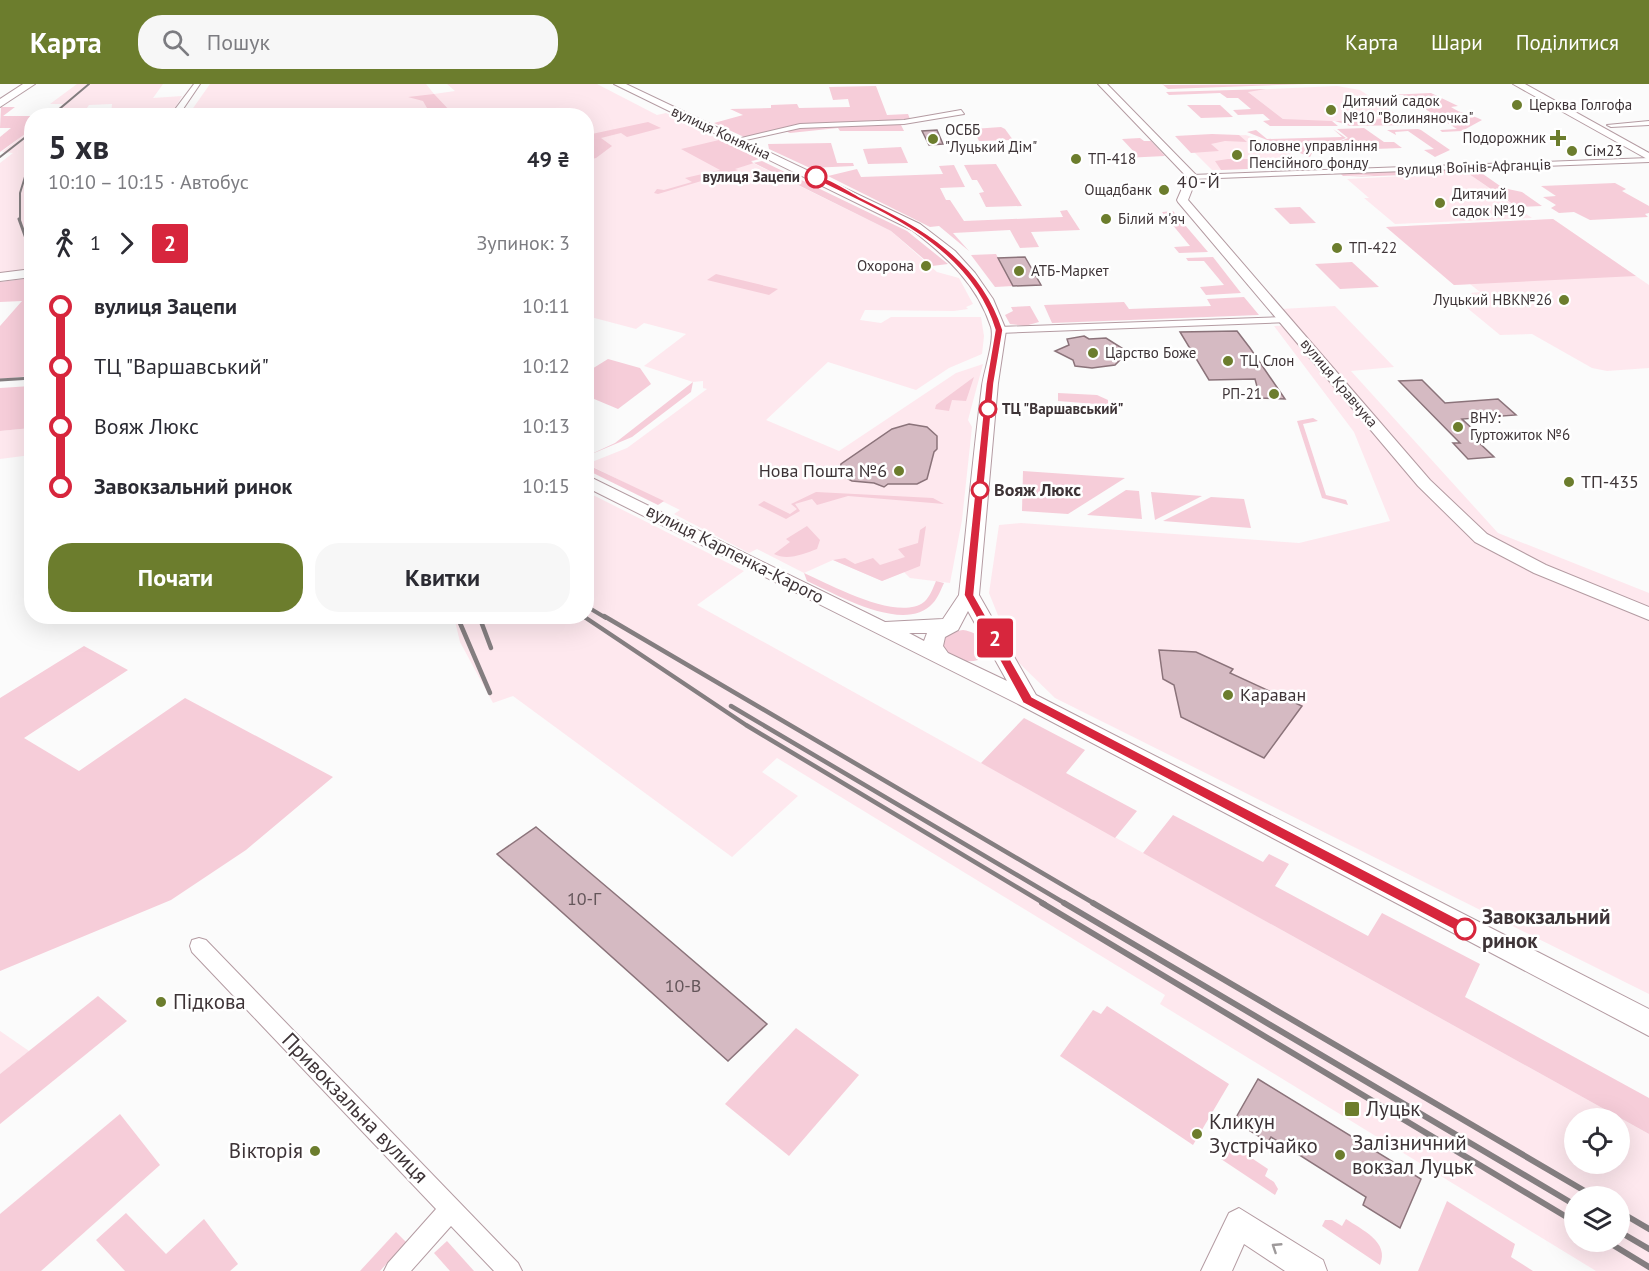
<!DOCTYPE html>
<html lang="uk">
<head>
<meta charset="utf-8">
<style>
  body { margin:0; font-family:"PT Sans",sans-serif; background:#f7f7f7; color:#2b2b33; height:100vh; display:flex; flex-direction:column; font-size:22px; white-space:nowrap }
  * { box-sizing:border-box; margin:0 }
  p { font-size:20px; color:#7c7c81 }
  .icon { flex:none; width:33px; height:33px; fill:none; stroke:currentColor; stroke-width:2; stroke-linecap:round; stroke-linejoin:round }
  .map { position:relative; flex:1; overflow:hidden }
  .drawer { position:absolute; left:24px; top:24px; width:570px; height:516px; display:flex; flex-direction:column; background:#fff; border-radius:24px; box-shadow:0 6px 24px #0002 }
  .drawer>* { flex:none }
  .badge { padding:0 12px; border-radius:4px; font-size:21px; line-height:39px }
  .tools { position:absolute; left:1564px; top:1024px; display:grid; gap:12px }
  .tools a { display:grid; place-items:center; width:66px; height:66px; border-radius:50%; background:#fff; box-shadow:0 6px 24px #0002; font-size:30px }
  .map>.badge { position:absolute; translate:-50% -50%; box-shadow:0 0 0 3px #fff }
  .legs { display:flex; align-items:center; gap:9px; height:66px; padding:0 24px; font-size:20px }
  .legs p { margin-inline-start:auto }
  .head { display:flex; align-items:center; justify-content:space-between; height:102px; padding:0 24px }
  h1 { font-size:33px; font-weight:700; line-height:45px }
  .primary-button { display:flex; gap:12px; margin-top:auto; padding:12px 24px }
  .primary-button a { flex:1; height:69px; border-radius:24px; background:#6c7d2d; color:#fff; font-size:24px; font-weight:700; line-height:69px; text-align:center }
  .primary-button a+a { background:#f7f7f7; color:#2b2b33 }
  ul { padding:0 24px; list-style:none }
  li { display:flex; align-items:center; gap:21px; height:60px; font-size:22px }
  li i { display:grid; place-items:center; width:9px; height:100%; margin:0 8px; background:currentColor }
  li i::after { content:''; width:15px; height:15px; margin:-8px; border:4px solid; border-radius:50%; background:#fff }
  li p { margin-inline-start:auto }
  li:first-child i { background:linear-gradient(#0000 50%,currentColor 0) }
  li:last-child i { background:linear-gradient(currentColor 50%,#0000 0) }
  header { display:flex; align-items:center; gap:36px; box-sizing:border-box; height:84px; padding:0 30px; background:#6c7d2d; color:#fff }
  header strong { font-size:28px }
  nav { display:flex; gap:33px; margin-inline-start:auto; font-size:21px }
  .search { width:420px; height:54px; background:#f7f7f7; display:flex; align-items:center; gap:15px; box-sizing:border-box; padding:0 21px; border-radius:24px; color:#7c7c81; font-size:22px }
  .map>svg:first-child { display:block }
  .built { fill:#fee8ee; fill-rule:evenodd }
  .green { fill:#f6cdd9 }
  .building { fill:#d5bac2; stroke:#8b737a; stroke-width:1.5 }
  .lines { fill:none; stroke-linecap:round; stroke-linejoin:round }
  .minor-casing { stroke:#b49ba2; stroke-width:2 }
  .tertiary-casing { stroke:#b49ba2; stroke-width:2 }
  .secondary-casing { stroke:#b49ba2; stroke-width:2 }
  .primary-casing { stroke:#b49ba2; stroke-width:2 }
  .minor { fill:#fff; fill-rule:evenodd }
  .tertiary { fill:#fff; fill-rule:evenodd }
  .secondary { fill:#fff; fill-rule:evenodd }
  .primary { fill:#fff; fill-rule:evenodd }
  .rail-far4 { stroke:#847e80; stroke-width:2 }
  .rail-far3 { stroke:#847e80; stroke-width:3 }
  .rail-far2 { stroke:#847e80; stroke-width:4 }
  .rail-far1 { stroke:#847e80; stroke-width:4.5 }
  .rail { stroke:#847e80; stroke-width:6 }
  .oneway { stroke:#9e9a9b }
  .line-1 { fill:#d7263d; stroke:#fff; stroke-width:1.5 }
  .poi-dot { fill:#6c7d2d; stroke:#fff; stroke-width:2 }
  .stop-1-dot { fill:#fff; stroke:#d7263d; stroke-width:3 }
  .labels { text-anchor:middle; stroke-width:5; stroke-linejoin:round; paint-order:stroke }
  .far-poi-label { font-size:15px; fill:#3e3437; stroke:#fff; text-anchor:start }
  .far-street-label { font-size:15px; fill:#3e3437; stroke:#fff }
  .far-stop-label { font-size:15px; font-weight:bold; fill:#3e3437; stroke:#fff; text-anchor:end }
  .far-quarter-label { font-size:18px; letter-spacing:1.5px; fill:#3e3437; stroke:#fff }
  .poi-label { font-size:18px; fill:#3e3437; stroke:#fff; text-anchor:start }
  .stop-label { font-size:18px; font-weight:bold; fill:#3e3437; stroke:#fff; text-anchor:start }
  .street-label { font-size:18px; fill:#3e3437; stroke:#fff }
  .near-number-label { font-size:18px; fill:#64565a }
  .near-stop-label { font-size:21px; font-weight:bold; fill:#3e3437; stroke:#fff; text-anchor:start }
  .near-poi-label { font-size:21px; fill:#3e3437; stroke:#fff; text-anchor:start }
  .near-street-label { font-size:21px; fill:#3e3437; stroke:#fff }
</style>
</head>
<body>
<header>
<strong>Карта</strong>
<div class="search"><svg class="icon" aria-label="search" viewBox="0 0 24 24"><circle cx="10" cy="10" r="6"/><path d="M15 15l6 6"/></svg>Пошук</div>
<nav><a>Карта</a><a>Шари</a><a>Поділитися</a></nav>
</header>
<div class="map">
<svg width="1649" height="1187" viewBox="0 0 1649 1187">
  <rect width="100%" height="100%" fill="#fbfbfb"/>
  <g class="built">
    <polygon points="77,0 163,0 153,14 182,12 171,31 111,31 112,20 89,21 82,31 49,32 63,20 50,20"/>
    <polygon points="210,0 426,0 434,10 455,7 447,0 597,0 657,31 666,29 759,75 751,78 891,147 937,188 959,194 973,220 966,223 968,225 954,227 865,226 860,236 881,239 891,233 981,233 984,252 982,270 949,284 916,306 828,278 766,336 839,367 956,289 983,280 968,336 972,343 962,436 950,499 910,494 904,488 882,497 833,476 804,489 757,465 749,469 674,430 680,426 587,380 627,364 707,305 703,304 703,297 693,298 644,282 686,250 644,239 636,245 587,232 586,32 192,32 191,27"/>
    <polygon points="1337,2 1360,6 1402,34 1307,38 1283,35 1248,8 1249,6"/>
    <polygon points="31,45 31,185 0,189 0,79 13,69 2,68"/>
    <polygon points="1246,51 1287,66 1301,78 1313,77 1324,87 1312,87 1307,83 1212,86 1180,54"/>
    <polygon points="1462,89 1469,90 1532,134 1395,140 1364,114 1369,114 1347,95"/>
    <polygon points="1553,135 1649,201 1649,284 1607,287 1592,284 1532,250 1500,251 1466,223 1485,222 1471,209 1480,208 1470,200 1454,201 1386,143"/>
    <polygon points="1335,222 1394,283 1351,287 1498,449 1649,509 1649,910 1055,614 1016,576 989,509 999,441 1021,439 1299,459 1390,437 1354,348 1274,242 1294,241 1281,225"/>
    <polygon points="31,344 31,371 0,375 0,347"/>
    <path d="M587 408 744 487 697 521 1649 1050V1187H1596L1160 920 1165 911 777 674 762 688 798 712 732 773 513 612 493 619 460 558 454 533 586 532ZM1575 1035H1620V1080H1575ZM1575 1113H1620V1158H1575Z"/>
    <polygon points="0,947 29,967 0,990"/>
  </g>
  <g class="green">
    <polygon points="1162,0 1164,1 1306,0 1168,5"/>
    <polygon points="876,2 887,31 908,30 910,35 798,40 744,53 714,39 743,31 730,25 771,24 771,21 797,20 799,24 850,23 848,15 833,16 829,3"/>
    <polygon points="1266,5 1248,8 1283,35 1332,37 1338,42 1270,42 1263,37 1270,36 1263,30 1238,31 1233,26 1251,25 1238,14 1227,14 1220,9 1169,11 1166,8"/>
    <path d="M1431 9 1458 22 1451 23C1461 30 1471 30 1482 36L1462 47 1442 48 1440 46 1457 45 1403 11H1387Z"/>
    <polygon points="434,10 451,28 431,31 423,17 408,13"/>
    <polygon points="1187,21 1220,21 1233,33 1201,34"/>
    <polygon points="1,23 15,23 3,32 31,32 32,45 0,68 0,53 11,44 0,44"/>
    <polygon points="1404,34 1414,41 1350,42 1335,37"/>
    <polygon points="648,38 661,44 627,53 621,49 601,54 612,62 596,74 587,76 587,51"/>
    <polygon points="900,39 904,47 840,47 838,44 790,49 785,47 801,43"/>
    <polygon points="1001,43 1005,45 1013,56 979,57 973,45"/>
    <polygon points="1364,44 1384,58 1394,58 1402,64 1317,67 1348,54 1337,45"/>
    <polygon points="1333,45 1346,54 1313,67 1310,73 1247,48 1256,46 1267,55 1342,53"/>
    <polygon points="1418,45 1421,46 1450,66 1435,73 1424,66 1434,65 1408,47 1395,48 1396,51 1387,46"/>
    <polygon points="1212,50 1239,51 1247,58 1225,57 1211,60 1219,67 1191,69 1175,52"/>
    <polygon points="1140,54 1144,57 1151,57 1165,72 1124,74 1122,72 1136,70 1122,55"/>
    <polygon points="719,56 759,75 751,77 753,79 762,77 907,147 948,180 932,182 891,147 754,79 735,85 738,86 658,110 654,109 657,105 664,106 692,98 685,94 737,82 720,86 681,65"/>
    <polygon points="831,59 837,79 853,79 854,82 810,84 769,65 768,60"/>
    <polygon points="901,63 908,79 868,80 863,65"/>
    <polygon points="1228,75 1286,75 1300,83 1221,86 1215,77"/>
    <polygon points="996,80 1022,122 986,123 979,109 984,108 977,96 972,96 964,81"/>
    <polygon points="954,81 965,103 940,104 946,116 950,116 964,137 1063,133 1060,127 1067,126 1080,146 1031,148 1039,163 1020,164 1010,146 953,149 969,167 939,142 930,143 828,92 857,85 861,93 943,90 939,82"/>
    <polygon points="1466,85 1483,90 1503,104 1522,108 1542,122 1517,123 1469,90 1462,89 1349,93 1374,91 1343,92 1340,89"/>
    <polygon points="1615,99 1626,105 1622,107 1649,122 1649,129 1645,130 1648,133 1590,136 1574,128 1559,129 1551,124 1556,121 1543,113 1556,112 1541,102"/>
    <polygon points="1300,123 1316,139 1290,140 1274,124"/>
    <polygon points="1173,127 1208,168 1179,169 1174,163 1190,162 1162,128"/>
    <polygon points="1553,135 1636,192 1454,201 1386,143"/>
    <polygon points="996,170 1013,202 995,203 971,171"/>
    <polygon points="1213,173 1241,209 1206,211 1200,203 1224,201 1204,177 1188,177 1186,174"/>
    <polygon points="1352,178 1379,203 1340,205 1315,180"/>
    <polygon points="716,190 778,205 769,211 707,196"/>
    <polygon points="31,194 31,292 0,295 0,242 22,217 0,218 0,198"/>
    <polygon points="1244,213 1259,231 1052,239 1044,221 1124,218 1129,225 1211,222 1207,215"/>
    <polygon points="1030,222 1039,238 1025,242 1010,240 1005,231 1013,227 1011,223"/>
    <polygon points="608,275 640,284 651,300 618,325 587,312 587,288"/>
    <polygon points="974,293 966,317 952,316 949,327 935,325 936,321"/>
    <polygon points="693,298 691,308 632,353 587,372 615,359"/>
    <polygon points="31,302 31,344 0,347 0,304"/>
    <polygon points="1058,309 1097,311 1108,316 1108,321 1058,317"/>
    <polygon points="1313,334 1318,337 1303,340 1326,411 1346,416 1348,421 1322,414 1297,337"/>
    <polygon points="586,380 664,417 658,421 587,386"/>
    <polygon points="1023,387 1125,394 1068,430 1022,427"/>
    <polygon points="1126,406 1139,407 1142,435 1087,431"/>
    <polygon points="816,408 933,414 944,420 848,412 817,421 812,415 795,420 800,427 786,435 758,421 764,417 790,430 797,425 791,420"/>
    <polygon points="1151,408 1202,412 1155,436"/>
    <polygon points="1211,413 1244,415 1251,444 1163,437"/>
    <path d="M807 442 820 456 817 465C804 470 787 477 774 470L790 458 786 455Z"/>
    <polygon points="926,442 920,482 882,497 833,476 845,474 855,480 873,474 880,481 905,473 898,465 918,459 920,446"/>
    <path d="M804 489C831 501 898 538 924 518 930 513 933 504 936 497L944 499C941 505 938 514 933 519 905 551 836 510 807 497Z"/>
    <path d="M963 546C979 548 1005 567 978 576 951 584 924 552 963 546Z"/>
    <polygon points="84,562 128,586 24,654 79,687 185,614 333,693 246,766 171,816 0,887 0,614"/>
    <polygon points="1024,634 1085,666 1066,689 1137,727 1115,754 981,679"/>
    <polygon points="1173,731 1263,778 1269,770 1289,780 1275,802 1368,852 1382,829 1480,880 1465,913 1649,1014 1649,1050 1143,769"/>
    <polygon points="98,912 127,937 0,1040 0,990"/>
    <polygon points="1107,922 1229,1000 1193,1061 1060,972 1093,926 1101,930"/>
    <polygon points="796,944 859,991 789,1072 725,1020"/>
    <polygon points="120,1030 160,1081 41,1187 0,1187 0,1130"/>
    <polygon points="1233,1065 1244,1069 1268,1085 1265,1092 1274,1098 1278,1105 1275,1111 1221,1075 1226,1067"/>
    <polygon points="1447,1117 1515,1160 1511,1173 1533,1187 1418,1187"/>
    <polygon points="126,1129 166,1170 204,1135 238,1180 230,1187 125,1187 96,1156"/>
    <path d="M1346 1135C1362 1146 1390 1158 1380 1181L1322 1142 1325 1136H1332L1342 1142Z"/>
    <polygon points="396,1148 406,1158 380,1187 360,1187"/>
    <polygon points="447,1157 474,1187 450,1187 434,1169"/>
  </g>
  <g class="building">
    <polygon points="937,46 943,60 929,61 922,47"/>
    <polygon points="1025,173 1041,201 1013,202 998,174"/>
    <polygon points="1237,247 1250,264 1285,315 1260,314 1255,295 1209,296 1180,248"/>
    <polygon points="1084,252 1089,255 1106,254 1128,268 1115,281 1092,284 1075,282 1073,276 1055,267 1069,261 1067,255"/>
    <polygon points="1422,296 1445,319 1498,315 1516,331 1462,335 1479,351 1472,352 1494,373 1468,375 1453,359 1460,359 1399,297"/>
    <polygon points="909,340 927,343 937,352 937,365 934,368 927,395 917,400 888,400 884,403 874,399 852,397 839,390 841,380 892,345"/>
    <polygon points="1159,566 1196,568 1233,585 1230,589 1302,622 1264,674 1181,633 1174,601 1163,595"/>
    <polygon points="536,743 641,832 767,940 728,977 497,770"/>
    <polygon points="1258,995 1421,1095 1400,1144 1363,1121 1366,1113 1271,1053 1268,1058 1234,1037"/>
  </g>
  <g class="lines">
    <g class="minor-casing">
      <g id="minor">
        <polygon points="194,0 200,0 181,28 181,32 174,32 173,28"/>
        <polygon points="961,26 964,30 904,40 800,44 737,58 733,56 800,40 904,36"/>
        <polygon points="1649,37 1649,41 1611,43 1607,41"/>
        <polygon points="1649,74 1649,78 1192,95 1188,93 1192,91"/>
        <polygon points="1285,233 1289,234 1289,238 999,249 994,246 999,243"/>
        <polygon points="199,854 206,856 518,1179 522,1187 494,1187 451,1142 411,1187 384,1187 388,1179 436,1125 192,868 190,862 192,856"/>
      </g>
    </g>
    <g class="tertiary-casing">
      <g id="tertiary">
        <polygon points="1098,0 1107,0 1196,91 1197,93 1188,116 1430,396 1487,450 1546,481 1649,523 1649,536 1534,489 1475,458 1418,402 1178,118 1177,116 1187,93"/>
        <polygon points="1239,1124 1323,1176 1327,1187 1285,1187 1244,1160 1232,1187 1201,1187 1229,1129"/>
      </g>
    </g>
    <g class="secondary-casing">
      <g id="secondary">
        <path d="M614 0H626L920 140 955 167 975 189 993 215 1006 246 998 299 979 511 1036 611 1649 925V952L1020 621 586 403V391L885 538 943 535 959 511C967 441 973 371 982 302 984 287 995 256 991 243 977 200 946 172 912 146ZM968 527 1007 597 948 569 943 562 945 553 958 546ZM909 549H927L924 557Z"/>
        <polygon points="1513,0 1525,0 1649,69 1649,76"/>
        <polygon points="32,185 32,193 0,197 0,189"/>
      </g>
    </g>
    <g class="primary-casing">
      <polygon id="primary" points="23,0 35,0 0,23 0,15"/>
    </g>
    <use href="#minor" class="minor"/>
    <use href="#tertiary" class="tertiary"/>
    <use href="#secondary" class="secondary"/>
    <use href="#primary" class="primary"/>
    <g class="rail-far4">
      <polyline points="51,32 89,0"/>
      <polyline points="0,73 32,48"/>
      <polyline points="20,136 20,109 32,70"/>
    </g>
    <g class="rail-far3">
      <polyline points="19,135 32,171"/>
      <polyline points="0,296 32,294"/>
    </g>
    <g class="rail-far2">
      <polyline points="586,522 606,534"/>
      <polyline points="583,532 586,534"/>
    </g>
    <g class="rail-far1">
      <polyline points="457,532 490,609"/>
      <polyline points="479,532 491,564"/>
      <polyline points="583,532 746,641 1045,820"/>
      <polyline points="604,532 1095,820"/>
      <polyline points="731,622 1066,820"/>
    </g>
    <g class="rail">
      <polyline points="1042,819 1575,1138"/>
      <polyline points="1064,819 1575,1121"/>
      <polyline points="1093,819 1595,1113"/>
      <polyline points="1620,1128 1649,1145"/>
      <polyline points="1620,1148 1649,1165"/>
      <polyline points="1608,1158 1649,1183"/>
    </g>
  </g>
  <defs><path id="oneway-chevron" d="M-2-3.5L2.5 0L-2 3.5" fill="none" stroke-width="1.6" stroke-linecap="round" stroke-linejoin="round" transform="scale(1.5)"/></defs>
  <use class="oneway" href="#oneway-chevron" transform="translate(1276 1163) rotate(-147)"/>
  <path class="line-1" d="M814 92C828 92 847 106 860 113 921 143 980 175 1003 246L994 299 974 511 1032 613 1470 841 1472 845 1470 849H1460L1023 619 964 511 986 299 995 246C970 163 885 130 814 95Z"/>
  <g class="poi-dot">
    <circle cx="1517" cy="21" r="6"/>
    <circle cx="1331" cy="26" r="6"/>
    <path d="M1555 45h6v6h6v6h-6v6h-6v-6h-6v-6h6z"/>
    <circle cx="933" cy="55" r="6"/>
    <circle cx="1572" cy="67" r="6"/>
    <circle cx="1237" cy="71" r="6"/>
    <circle cx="1076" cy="75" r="6"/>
    <circle cx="1164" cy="106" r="6"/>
    <circle cx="1440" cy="119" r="6"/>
    <circle cx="1106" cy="135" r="6"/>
    <circle cx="1337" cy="164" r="6"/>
    <circle cx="926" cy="182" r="6"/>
    <circle cx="1019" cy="187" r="6"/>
    <circle cx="1564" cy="216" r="6"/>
    <circle cx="1093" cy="269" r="6"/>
    <circle cx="1228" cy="277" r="6"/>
    <circle cx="1274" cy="310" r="6"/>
    <circle cx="1458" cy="343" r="6"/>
    <circle cx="899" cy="387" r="6"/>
    <circle cx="1569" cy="398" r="6"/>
    <circle cx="1228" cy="611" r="6"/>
    <circle cx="161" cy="918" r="6"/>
    <rect x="1344" y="1017" width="16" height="16" rx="3"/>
    <circle cx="1197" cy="1050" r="6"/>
    <circle cx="315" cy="1067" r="6"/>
    <circle cx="1340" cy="1071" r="6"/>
  </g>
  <g class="stop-1-dot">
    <circle cx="816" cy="93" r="10"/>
    <circle cx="988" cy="325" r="8"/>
    <circle cx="980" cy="406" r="8"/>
    <circle cx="1465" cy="845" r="10"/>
  </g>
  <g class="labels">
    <g class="far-poi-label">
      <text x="1343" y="22">Дитячий садок<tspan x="1343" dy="17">№10 "Волиняночка"</tspan></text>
      <text x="1529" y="26">Церква Голгофа</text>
      <text x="945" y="51">ОСББ<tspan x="945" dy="17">"Луцький Дім"</tspan></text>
      <text x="1546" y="59" text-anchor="end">Подорожник</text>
      <text x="1249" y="67">Головне управління<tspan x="1249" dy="17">Пенсійного фонду</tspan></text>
      <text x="1584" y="72">Сім23</text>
      <text x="1088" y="80">ТП-418</text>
      <text x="1152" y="111" text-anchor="end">Ощадбанк</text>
      <text x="1452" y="115">Дитячий<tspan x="1452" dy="17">садок №19</tspan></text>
      <text x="1118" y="140">Білий м'яч</text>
      <text x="1349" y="169">ТП-422</text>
      <text x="914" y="187" text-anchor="end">Охорона</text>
      <text x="1031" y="192">АТБ-Маркет</text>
      <text x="1552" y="221" text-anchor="end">Луцький НВК№26</text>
      <text x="1105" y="274">Царство Боже</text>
      <text x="1240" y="282">ТЦ Слон</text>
      <text x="1262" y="315" text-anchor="end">РП-21</text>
      <text x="1470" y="339">ВНУ:<tspan x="1470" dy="17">Гуртожиток №6</tspan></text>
    </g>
    <g class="far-street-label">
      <text transform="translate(721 49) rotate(25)" y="5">вулиця Конякіна</text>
      <text transform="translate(1474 83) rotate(-2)" y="5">вулиця Воїнів-Афганців</text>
      <text transform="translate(1339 299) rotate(50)" y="5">вулиця Кравчука</text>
    </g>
    <g class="far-stop-label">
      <text x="800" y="98">вулиця Зацепи</text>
      <text x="1002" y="330" text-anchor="start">ТЦ "Варшавський"</text>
    </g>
    <g class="far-quarter-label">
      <text x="1199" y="104">40-Й</text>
    </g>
    <g class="poi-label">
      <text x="887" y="393" text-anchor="end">Нова Пошта №6</text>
      <text x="1581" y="404">ТП-435</text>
      <text x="1240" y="617">Караван</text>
    </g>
    <g class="stop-label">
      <text x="994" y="412">Вояж Люкс</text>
    </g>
    <g class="street-label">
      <text transform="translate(735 470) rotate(27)" y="6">вулиця Карпенка-Карого</text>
    </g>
    <g class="near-number-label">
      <text x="584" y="821">10-Г</text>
      <text x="683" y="908">10-В</text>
    </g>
    <g class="near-stop-label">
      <text x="1482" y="840">Завокзальний<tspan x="1482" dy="24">ринок</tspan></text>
    </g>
    <g class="near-poi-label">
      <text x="173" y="925">Підкова</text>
      <text x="1366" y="1032">Луцьк</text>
      <text x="1209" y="1045">Кликун<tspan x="1209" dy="24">Зустрічайко</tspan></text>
      <text x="1352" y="1066">Залізничний<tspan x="1352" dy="24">вокзал Луцьк</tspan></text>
      <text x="303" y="1074" text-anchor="end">Вікторія</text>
    </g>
    <g class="near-street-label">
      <text transform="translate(355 1024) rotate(46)" y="7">Привокзальна вулиця</text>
    </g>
  </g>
</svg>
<div class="tools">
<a><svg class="icon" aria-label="locate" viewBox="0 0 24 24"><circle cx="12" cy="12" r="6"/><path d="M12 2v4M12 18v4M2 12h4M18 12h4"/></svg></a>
<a><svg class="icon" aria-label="layers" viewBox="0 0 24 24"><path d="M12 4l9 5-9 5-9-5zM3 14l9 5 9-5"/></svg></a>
</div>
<b class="badge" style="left:995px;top:554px;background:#d7263d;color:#fff">2</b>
<section class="drawer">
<div class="head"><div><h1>5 хв</h1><p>10:10 – 10:15 · Автобус</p></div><b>49 ₴</b></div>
<div class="legs"><svg class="icon" aria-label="walk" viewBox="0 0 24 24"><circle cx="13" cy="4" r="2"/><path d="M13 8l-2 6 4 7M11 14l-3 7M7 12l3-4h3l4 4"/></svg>1<svg class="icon" aria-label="forward" viewBox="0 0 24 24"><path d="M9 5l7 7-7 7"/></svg><b class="badge" style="background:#d7263d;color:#fff">2</b><p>Зупинок: 3</p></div>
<ul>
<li><i style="color:#d7263d"></i><b>вулиця Зацепи</b><p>10:11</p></li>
<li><i style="color:#d7263d"></i><span>ТЦ &quot;Варшавський&quot;</span><p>10:12</p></li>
<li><i style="color:#d7263d"></i><span>Вояж Люкс</span><p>10:13</p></li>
<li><i style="color:#d7263d"></i><b>Завокзальний ринок</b><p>10:15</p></li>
</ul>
<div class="primary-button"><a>Почати</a><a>Квитки</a></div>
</section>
</div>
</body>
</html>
